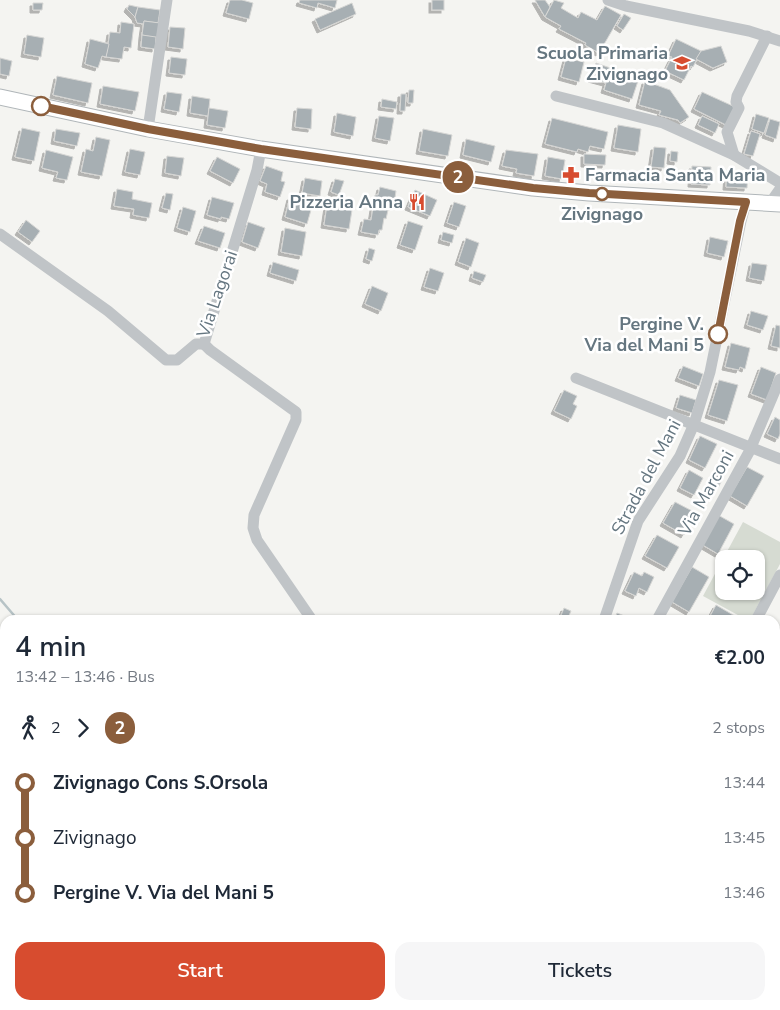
<!DOCTYPE html>
<html lang="en">
<head>
<meta charset="utf-8">
<style>
  body { margin:0; font-family:"Nunito Sans",sans-serif; background:#f6f6f7; color:#1f2937; height:100vh; display:flex; flex-direction:column; font-size:19px; white-space:nowrap }
  * { box-sizing:border-box; margin:0 }
  p { font-size:16px; color:#747a83 }
  .icon { flex:none; width:28px; height:28px; fill:none; stroke:currentColor; stroke-width:2; stroke-linecap:round; stroke-linejoin:round }
  .map { position:relative; flex:1; overflow:hidden }
  .sheet { position:absolute; left:0px; top:615px; width:780px; height:395px; display:flex; flex-direction:column; background:#fff; border-radius:15px 15px 0 0; box-shadow:0 1px 4px #0004 }
  .sheet>* { flex:none }
  .badge { padding:0 10px; border-radius:16px; font-size:18px; line-height:32px }
  .fabs { position:absolute; left:715px; top:550px; display:grid; gap:10px }
  .fabs a { display:grid; place-items:center; width:50px; height:50px; border-radius:10px; background:#fff; box-shadow:0 1px 4px #0004; font-size:25px }
  .map>.badge { position:absolute; translate:-50% -50%; box-shadow:0 0 0 2px #fff }
  .legs { display:flex; align-items:center; gap:8px; height:55px; padding:0 15px; font-size:16px }
  .legs p { margin-inline-start:auto }
  .overview { display:flex; align-items:center; justify-content:space-between; height:85px; padding:0 15px }
  h1 { font-size:28px; font-weight:600; line-height:38px }
  .action { display:flex; gap:10px; margin-top:auto; padding:10px 15px }
  .action a { flex:1; height:58px; border-radius:15px; background:#d74c2f; color:#fff; font-size:20px; font-weight:600; line-height:58px; text-align:center }
  .action a+a { background:#f6f6f7; color:#1f2937 }
  ul { padding:0 15px; list-style:none }
  li { display:flex; align-items:center; gap:18px; height:55px; font-size:19px }
  li i { display:grid; place-items:center; width:8px; height:100%; margin:0 6px; background:currentColor }
  li i::after { content:''; width:12px; height:12px; margin:-6px; border:4px solid; border-radius:50%; background:#fff }
  li p { margin-inline-start:auto }
  li:first-child i { background:linear-gradient(#0000 50%,currentColor 0) }
  li:last-child i { background:linear-gradient(currentColor 50%,#0000 0) }
  .map>svg:first-child { display:block }
  .green { fill:#d6dbd2; fill-rule:evenodd }
  .lines { fill:none; stroke-linecap:round; stroke-linejoin:round }
  .stream { stroke:#b7c3c6; stroke-width:2.5 }
  .building { fill:#a7afb3; stroke:#d6d6d4; filter:url(#shadow) }
  .secondary-casing { stroke:#b0b6b9; stroke-width:17 }
  .minor { stroke:#c0c4c7; stroke-width:11 }
  .tertiary { stroke:#c0c4c7; stroke-width:14 }
  .secondary { stroke:#fff; stroke-width:15 }
  .line-1-casing { stroke:#fff; stroke-width:11 }
  .line-1 { stroke:#8b5e3c; stroke-width:8 }
  .stop-1-dot { fill:#fff; stroke:#8b5e3c; stroke-width:2.5 }
  .labels { text-anchor:middle; stroke-width:5; stroke-linejoin:round; paint-order:stroke }
  .poi-label { font-size:18px; font-weight:bold; fill:#657680; stroke:#fff; text-anchor:end }
  .stop-label { font-size:18px; font-weight:bold; fill:#657680; stroke:#fff }
  .street-label { font-size:18px; fill:#657680; stroke:#fff }
</style>
</head>
<body>
<div class="map">
<svg width="780" height="1010" viewBox="0 0 780 1010">
  <defs>
    <filter id="shadow"><feDropShadow dx="-3" dy="3" stdDeviation="0" flood-color="#0004"/></filter>
  </defs>
  <rect width="100%" height="100%" fill="#f4f4f1"/>
  <g class="green">
    <path d="M743 522 780 542V564L750 620H747L703 596ZM724 559H756V591H724Z"/>
    <polygon points="628,1005 706,1005 708,1010 631,1010"/>
  </g>
  <g class="lines">
    <g class="stream">
      <polyline points="0,599 18,620"/>
      <polyline points="265,1005 268,1010"/>
    </g>
  </g>
  <g class="building">
    <polygon points="230,0 242,0 253,3 249,19 226,13"/>
    <polygon points="300,0 337,0 335,8 318,3 317,8 299,3"/>
    <rect x="432" y="0" width="12" height="10"/>
    <polygon points="535,0 545,0 550,7 545,17"/>
    <polygon points="554,0 564,3 561,8 578,18 581,12 597,20 605,6 621,15 599,53 585,45 586,43 559,29 561,26 545,17"/>
    <polygon points="33,3 43,3 42,10 33,10"/>
    <polygon points="352,3 356,14 320,30 315,19"/>
    <polygon points="129,5 138,7 135,17 127,9"/>
    <polygon points="138,7 160,10 158,23 144,21 144,24 137,23 135,17"/>
    <polygon points="624,14 631,18 623,30 617,26"/>
    <polygon points="144,21 160,23 158,38 142,35"/>
    <polygon points="121,22 134,24 131,48 124,47 122,59 106,57 110,32 120,33"/>
    <polygon points="170,27 185,28 183,49 168,47"/>
    <polygon points="27,35 44,38 41,57 24,54"/>
    <polygon points="142,35 156,37 155,49 141,47"/>
    <polygon points="90,39 109,44 106,57 102,56 98,68 85,64"/>
    <polygon points="676,39 701,51 693,67 691,66 684,80 665,71 672,57 668,56"/>
    <polygon points="721,46 727,62 713,68 696,59 701,51"/>
    <polygon points="171,57 187,59 185,75 169,73"/>
    <polygon points="0,58 12,61 9,76 0,74"/>
    <polygon points="566,58 584,62 579,82 561,77"/>
    <polygon points="596,63 639,78 632,99 604,90 606,83 591,79"/>
    <polygon points="57,76 92,83 88,103 53,95"/>
    <polygon points="645,81 670,90 689,117 680,123 678,120 659,115 661,111 639,105"/>
    <polygon points="103,86 139,92 135,111 100,104"/>
    <polygon points="409,90 414,90 413,103 408,103"/>
    <polygon points="167,92 182,94 179,112 164,109"/>
    <polygon points="702,92 735,107 726,125 694,109"/>
    <polygon points="401,94 406,94 405,111 400,111"/>
    <polygon points="192,96 210,99 208,116 190,113"/>
    <polygon points="382,99 397,102 396,109 381,107"/>
    <polygon points="209,108 228,111 225,128 207,125"/>
    <polygon points="297,108 312,109 311,129 295,127"/>
    <polygon points="337,113 356,117 353,136 334,132"/>
    <polygon points="756,114 769,118 764,133 752,129"/>
    <polygon points="379,116 394,118 390,141 375,138"/>
    <polygon points="702,116 719,124 715,133 698,125"/>
    <polygon points="552,118 608,132 604,149 590,146 588,152 578,149 577,152 545,144"/>
    <polygon points="770,119 780,122 776,139 765,135"/>
    <polygon points="618,125 641,129 638,152 614,148"/>
    <polygon points="22,128 40,132 34,161 15,157"/>
    <polygon points="56,129 80,133 77,146 54,141"/>
    <polygon points="423,129 452,135 448,156 419,151"/>
    <polygon points="751,131 760,134 753,156 744,154"/>
    <polygon points="96,137 110,140 102,176 81,172 86,149 93,151"/>
    <polygon points="466,139 495,146 491,162 463,155"/>
    <polygon points="654,147 666,148 664,168 651,167"/>
    <polygon points="130,149 145,152 140,175 125,172"/>
    <polygon points="46,150 73,157 67,180 56,178 58,172 42,168"/>
    <polygon points="506,150 538,154 534,176 516,173 517,169 502,166"/>
    <polygon points="671,151 678,152 677,162 670,161"/>
    <polygon points="584,154 606,155 605,165 584,164"/>
    <polygon points="167,156 184,158 181,176 165,173"/>
    <polygon points="217,157 240,169 233,183 210,171"/>
    <polygon points="548,157 565,160 562,179 545,176"/>
    <polygon points="266,166 283,172 281,181 285,182 280,197 265,192 267,184 260,181"/>
    <polygon points="692,166 711,167 710,185 691,184"/>
    <polygon points="727,172 748,173 747,188 726,187"/>
    <polygon points="305,178 322,181 320,196 302,193"/>
    <polygon points="335,179 344,181 339,195 331,192"/>
    <polygon points="380,187 396,191 394,204 391,204 390,210 388,210 386,219 384,218 382,230 379,230 378,235 361,232 364,219 371,220 375,195 378,195"/>
    <polygon points="117,189 133,192 132,199 152,203 149,218 133,215 134,209 114,206"/>
    <polygon points="415,190 437,200 430,216 408,207"/>
    <polygon points="166,193 173,194 170,210 162,208"/>
    <polygon points="212,197 234,203 229,219 221,217 221,219 207,215"/>
    <polygon points="290,197 313,203 307,224 285,217"/>
    <polygon points="454,202 466,206 459,227 447,223"/>
    <polygon points="327,205 352,210 349,229 324,225"/>
    <polygon points="183,207 196,211 190,232 177,228"/>
    <polygon points="26,220 40,231 32,242 18,232"/>
    <polygon points="408,221 423,226 415,250 400,245"/>
    <polygon points="248,222 265,228 258,248 242,242"/>
    <polygon points="204,226 225,233 220,248 198,241"/>
    <polygon points="285,228 306,232 302,256 281,252"/>
    <polygon points="443,232 454,235 452,243 441,240"/>
    <polygon points="710,237 728,241 724,257 707,253"/>
    <polygon points="466,238 479,243 471,267 458,262"/>
    <polygon points="369,248 375,250 372,261 366,259"/>
    <polygon points="273,262 299,270 296,281 270,273"/>
    <polygon points="752,263 767,265 764,281 749,278"/>
    <polygon points="430,268 444,273 438,291 424,287"/>
    <polygon points="474,271 486,275 483,282 472,278"/>
    <polygon points="372,286 388,293 381,311 365,304"/>
    <polygon points="751,311 768,316 763,330 747,325"/>
    <polygon points="776,325 780,326 780,348 771,346"/>
    <polygon points="731,343 750,348 745,369 740,367 739,370 725,367"/>
    <polygon points="683,366 703,374 699,386 678,378"/>
    <polygon points="761,367 776,373 767,400 751,394"/>
    <polygon points="719,380 738,385 727,421 708,415"/>
    <polygon points="564,390 577,396 573,404 577,406 571,419 554,411"/>
    <polygon points="680,395 696,400 692,413 676,408"/>
    <polygon points="775,417 780,420 780,434 778,439 767,434"/>
    <polygon points="700,436 717,444 705,468 689,460"/>
    <polygon points="747,467 764,476 747,506 730,496"/>
    <polygon points="689,470 703,478 694,495 680,488"/>
    <polygon points="715,474 723,478 718,488 709,484"/>
    <polygon points="675,502 696,513 684,535 663,523"/>
    <polygon points="718,515 734,524 718,554 701,544"/>
    <polygon points="657,535 679,547 667,568 645,556"/>
    <polygon points="692,567 709,577 689,612 672,602"/>
    <polygon points="634,572 642,576 644,572 654,577 647,592 639,588 636,596 625,591"/>
    <polygon points="716,605 740,619 739,620 708,620"/>
    <polygon points="564,608 571,611 567,620 560,618"/>
    <polygon points="617,613 632,619 632,620 614,620"/>
    <polygon points="780,627 780,654 775,651 775,636"/>
    <polygon points="780,885 780,907 776,911 775,890"/>
    <polygon points="0,993 5,1000 5,1005 9,1005 12,1010 0,1010"/>
    <polygon points="714,1005 733,1005 736,1010 716,1010"/>
  </g>
  <g class="lines">
    <g class="secondary-casing">
      <polyline id="secondary" points="0,97 148,129 261,149 533,188 589,193 780,204"/>
    </g>
    <g class="minor">
      <polyline points="608,0 626,6 749,31 780,41"/>
      <polyline points="556,96 663,123 734,155 780,183"/>
      <polyline points="148,129 167,0"/>
      <polyline points="734,155 727,132 739,108 736,102 737,96 767,36"/>
      <polyline points="772,204 773,199 780,189"/>
      <polyline points="0,234 108,311 166,360 177,360 196,344 204,344"/>
      <polyline points="204,344 210,350 296,412 296,420 254,515 253,528 257,540 312,620"/>
      <polyline points="204,344 257,170 261,149"/>
      <polyline points="576,378 780,459"/>
      <polyline points="604,620 638,521 680,456 694,424 710,372 741,221 746,202"/>
      <polyline points="657,620 749,452 780,379"/>
      <polyline points="756,620 780,575"/>
      <polyline points="775,683 780,685"/>
      <polyline points="384,1005 386,1010"/>
      <polyline points="445,1010 446,1005"/>
    </g>
    <g class="tertiary">
      <polyline points="0,944 5,946"/>
      <polyline points="61,1005 65,1010"/>
    </g>
    <use href="#secondary" class="secondary"/>
  </g>
  <g class="lines">
    <g class="line-1-casing">
      <polyline id="line-1" points="41,106 148,129 261,149 533,188 589,193 746,202 740,221 718,334"/>
    </g>
    <use href="#line-1" class="line-1"/>
  </g>
  <defs>
    <g id="school-bare" transform="scale(1.35)"><path d="M0-5L7-2L0 1L-7-2ZM-4 1L0 2.5L4 1V4Q0 6-4 4Z" fill="#d74c2f" stroke="#fff" stroke-width="2.5" paint-order="stroke"/></g>
    <g id="pharmacy-bare" transform="scale(1.35)"><path d="M-2-6h4v4h4v4h-4v4h-4v-4h-4v-4h4Z" fill="#d74c2f" stroke="#fff" stroke-width="2.5" paint-order="stroke"/></g>
    <g id="restaurant-bare" transform="scale(1.35)"><path d="M-5-6h1v4h1v-4h1v4h1v-4h1v5L-1.5 .5V6h-2V.5L-5-1ZM5-6V6H3V1.5H1.5Q1.5-4 5-6Z" fill="#d74c2f" stroke="#fff" stroke-width="2.5" paint-order="stroke"/></g>
  </defs>
  <g fill-rule="evenodd">
    <use href="#school-bare" x="682" y="63"/>
    <use href="#pharmacy-bare" x="571" y="175"/>
    <use href="#restaurant-bare" x="417" y="202"/>
  </g>
  <g class="stop-1-dot">
    <circle cx="41" cy="106" r="9"/>
    <circle cx="602" cy="194" r="6"/>
    <circle cx="718" cy="334" r="9"/>
  </g>
  <g class="labels">
    <g class="poi-label">
      <text x="668" y="59">Scuola Primaria<tspan x="668" dy="21">Zivignago</tspan></text>
      <text x="585" y="181" text-anchor="start">Farmacia Santa Maria</text>
      <text x="403" y="208">Pizzeria Anna</text>
    </g>
    <g class="stop-label">
      <text x="602" y="220">Zivignago</text>
      <text x="704" y="330" text-anchor="end">Pergine V.<tspan x="704" dy="21">Via del Mani 5</tspan></text>
    </g>
    <g class="street-label">
      <text transform="translate(217 294) rotate(-71)" y="6">Via Lagorai</text>
      <text transform="translate(646 477) rotate(-62)" y="6">Strada del Mani</text>
      <text transform="translate(706 493) rotate(-61)" y="6">Via Marconi</text>
    </g>
  </g>
</svg>
<div class="fabs">
<a><svg class="icon" aria-label="locate" viewBox="0 0 24 24"><circle cx="12" cy="12" r="6"/><path d="M12 2v4M12 18v4M2 12h4M18 12h4"/></svg></a>
</div>
<b class="badge" style="left:458px;top:177px;background:#8b5e3c;color:#fff">2</b>
<section class="sheet">
<div class="overview"><div><h1>4 min</h1><p>13:42 – 13:46 · Bus</p></div><b>€2.00</b></div>
<div class="legs"><svg class="icon" aria-label="walk" viewBox="0 0 24 24"><circle cx="13" cy="4" r="2"/><path d="M13 8l-2 6 4 7M11 14l-3 7M7 12l3-4h3l4 4"/></svg>2<svg class="icon" aria-label="forward" viewBox="0 0 24 24"><path d="M9 5l7 7-7 7"/></svg><b class="badge" style="background:#8b5e3c;color:#fff">2</b><p>2 stops</p></div>
<ul>
<li><i style="color:#8b5e3c"></i><b>Zivignago Cons S.Orsola</b><p>13:44</p></li>
<li><i style="color:#8b5e3c"></i><span>Zivignago</span><p>13:45</p></li>
<li><i style="color:#8b5e3c"></i><b>Pergine V. Via del Mani 5</b><p>13:46</p></li>
</ul>
<div class="action"><a>Start</a><a>Tickets</a></div>
</section>
</div>
</body>
</html>
